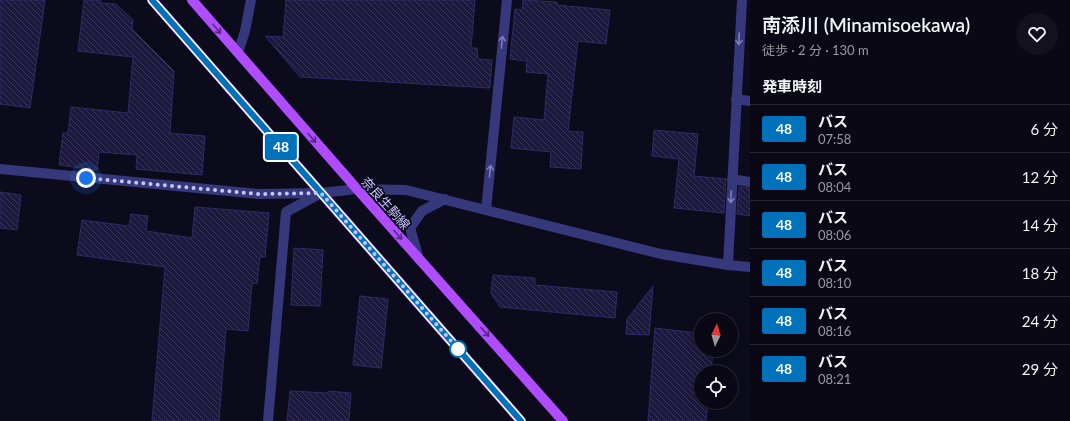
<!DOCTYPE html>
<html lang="ja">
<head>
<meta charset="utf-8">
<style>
  body { margin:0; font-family:Lato,"Noto Sans JP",sans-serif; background:#12111d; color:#f1f3f6; height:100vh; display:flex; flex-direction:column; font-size:15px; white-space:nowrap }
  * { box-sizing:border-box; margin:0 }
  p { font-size:13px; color:#999aa0 }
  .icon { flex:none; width:22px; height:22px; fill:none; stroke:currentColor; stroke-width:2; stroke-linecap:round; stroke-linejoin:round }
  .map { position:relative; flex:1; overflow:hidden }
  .sheet { display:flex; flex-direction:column; background:#090814; width:320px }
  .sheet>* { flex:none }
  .badge { padding:0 8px; border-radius:3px; font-size:14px; line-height:26px }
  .needle { width:26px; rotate:5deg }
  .tools { position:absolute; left:694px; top:313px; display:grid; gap:8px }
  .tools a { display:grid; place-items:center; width:44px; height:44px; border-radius:50%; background:#090814; box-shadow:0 2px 10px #0003,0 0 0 1px #292934; font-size:20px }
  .you { position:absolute; width:20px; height:20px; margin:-10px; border:3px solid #fff; border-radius:50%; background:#1a73e8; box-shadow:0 0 0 6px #1a73e833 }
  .map>.badge { position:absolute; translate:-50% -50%; box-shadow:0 0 0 2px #fff }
  h2 { padding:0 12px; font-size:15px; line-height:36px }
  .round { display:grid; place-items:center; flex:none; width:42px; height:42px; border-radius:21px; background:#12111d }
  .summary { display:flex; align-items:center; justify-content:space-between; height:68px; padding:0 12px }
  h1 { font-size:19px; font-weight:600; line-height:30px }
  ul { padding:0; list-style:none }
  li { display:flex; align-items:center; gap:12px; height:48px; padding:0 12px; border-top:1px solid #292934 }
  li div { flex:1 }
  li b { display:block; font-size:15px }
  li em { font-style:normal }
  li .badge { min-width:44px; font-weight:700; text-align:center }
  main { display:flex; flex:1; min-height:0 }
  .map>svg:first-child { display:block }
  .building { fill:url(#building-back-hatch); stroke:#312969 }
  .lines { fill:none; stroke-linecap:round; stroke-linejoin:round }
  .minor { stroke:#35387b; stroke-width:10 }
  .tertiary { stroke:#35387b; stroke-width:10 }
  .primary { stroke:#b04cff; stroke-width:10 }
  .oneway { stroke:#562882 }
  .oneway2 { stroke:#7e7ebd }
  .line-casing { stroke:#fff; stroke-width:9 }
  .line { stroke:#0072bc; stroke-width:6 }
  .walk { stroke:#c8c5ff; stroke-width:4; stroke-dasharray:0 7.2 }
  .stop-dot { fill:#fff; stroke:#0072bc; stroke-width:2 }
  .labels { text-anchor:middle; stroke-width:3.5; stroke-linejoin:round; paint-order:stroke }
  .street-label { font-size:13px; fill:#c8c5ff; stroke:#0c0b1b }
</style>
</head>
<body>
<main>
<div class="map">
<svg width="750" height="421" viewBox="0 0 750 421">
  <defs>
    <pattern id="building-back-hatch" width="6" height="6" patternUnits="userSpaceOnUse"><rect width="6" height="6" fill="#1c173c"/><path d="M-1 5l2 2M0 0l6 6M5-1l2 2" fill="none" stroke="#3c3759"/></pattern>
  </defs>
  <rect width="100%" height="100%" fill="#0c0b1b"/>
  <g class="building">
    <polygon points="0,0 45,0 30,108 0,104"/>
    <polygon points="84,0 101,0 101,3 116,4 133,20 132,29 174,71 170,133 205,136 202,175 136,169 137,155 99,152 97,170 59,165 63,133 68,133 71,107 128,113 133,57 78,51"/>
    <polygon points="286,0 475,0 471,48 477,48 478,59 492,60 490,88 300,77 265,36 283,37"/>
    <polygon points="523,0 557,2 557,5 610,10 606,44 578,41 568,131 583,132 581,169 550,167 551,152 511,148 514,117 544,120 548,74 526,72 527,61 510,59 515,9 522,10"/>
    <polygon points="654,130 698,134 694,176 726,179 724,213 674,208 679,159 652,156"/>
    <polygon points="739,187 750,188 750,216 737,214"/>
    <polygon points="0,192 21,195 17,230 0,228"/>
    <polygon points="195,207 269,213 265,257 260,257 257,284 252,283 248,331 226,329 219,421 152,421 165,267 77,255 82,220 129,226 131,214 148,216 146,231 192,238"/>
    <polygon points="294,248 323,250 320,306 291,305"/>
    <polygon points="493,275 535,278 535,285 617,292 615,318 500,307 491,293"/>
    <polygon points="653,286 649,335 626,334 627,319"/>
    <polygon points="360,296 388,299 381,368 353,365"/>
    <polygon points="655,328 698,333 697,342 701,342 701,350 713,350 711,372 701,372 701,402 708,402 706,421 648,421"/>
    <polygon points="290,391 328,393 328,391 351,393 349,421 287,421"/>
  </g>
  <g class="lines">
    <g class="minor">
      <polyline points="238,53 245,31 251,0"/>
      <polyline points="736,99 750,101"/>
      <polyline points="0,169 258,194 321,193"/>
      <polyline points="732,179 750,182"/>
      <polyline points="486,210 507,0"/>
      <polyline points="728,265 742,0"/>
      <polyline points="268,421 286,212 319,194"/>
    </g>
    <g class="tertiary">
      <polyline points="321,193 357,189 406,190 661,254 728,265 750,267"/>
      <polyline points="419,259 410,228 422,211 445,199"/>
    </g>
    <g class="primary">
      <polyline points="152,0 521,421"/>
      <polyline points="192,0 357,189 563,421"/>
    </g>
  </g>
  <defs><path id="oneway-shaft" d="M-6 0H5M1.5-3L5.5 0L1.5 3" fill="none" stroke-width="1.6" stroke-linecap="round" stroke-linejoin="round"/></defs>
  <g class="oneway">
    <use href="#oneway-shaft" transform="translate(217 29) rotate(49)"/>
    <use href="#oneway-shaft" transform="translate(312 138) rotate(49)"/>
    <use href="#oneway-shaft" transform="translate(398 235) rotate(48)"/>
    <use href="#oneway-shaft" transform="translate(485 332) rotate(48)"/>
  </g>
  <g class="oneway2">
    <use href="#oneway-shaft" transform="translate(739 39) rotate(93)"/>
    <use href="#oneway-shaft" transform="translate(502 42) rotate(-84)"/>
    <use href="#oneway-shaft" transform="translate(490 171) rotate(-84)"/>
    <use href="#oneway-shaft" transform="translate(731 197) rotate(93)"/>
  </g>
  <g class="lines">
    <g class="line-casing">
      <polyline id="line" points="152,0 521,421"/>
    </g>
    <use href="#line" class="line"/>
    <polyline class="walk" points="86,178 258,194 321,193 458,349"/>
  </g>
  <circle class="stop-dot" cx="458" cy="349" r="8"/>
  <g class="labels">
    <g class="street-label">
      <text transform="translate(386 203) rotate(48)" y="5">奈良生駒線</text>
    </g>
  </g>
</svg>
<div class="tools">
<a><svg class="needle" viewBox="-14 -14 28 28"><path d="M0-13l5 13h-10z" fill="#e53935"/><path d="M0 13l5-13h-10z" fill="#999aa0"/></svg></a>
<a><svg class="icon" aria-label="locate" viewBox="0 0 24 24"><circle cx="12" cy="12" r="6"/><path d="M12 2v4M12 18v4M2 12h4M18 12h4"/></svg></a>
</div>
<div class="you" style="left:86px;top:178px"></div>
<b class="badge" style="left:281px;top:147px;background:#0072bc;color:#fff">48</b>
</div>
<section class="sheet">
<div class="summary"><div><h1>南添川 (Minamisoekawa)</h1><p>徒歩 · 2 分 · 130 m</p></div><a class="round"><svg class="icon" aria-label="heart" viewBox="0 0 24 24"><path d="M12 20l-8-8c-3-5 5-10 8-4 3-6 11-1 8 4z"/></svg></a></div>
<h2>発車時刻</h2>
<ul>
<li><span class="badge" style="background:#0072bc;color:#fff">48</span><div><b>バス</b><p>07:58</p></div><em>6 分</em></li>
<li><span class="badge" style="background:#0072bc;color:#fff">48</span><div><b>バス</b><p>08:04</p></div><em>12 分</em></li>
<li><span class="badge" style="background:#0072bc;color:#fff">48</span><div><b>バス</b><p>08:06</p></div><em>14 分</em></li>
<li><span class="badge" style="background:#0072bc;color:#fff">48</span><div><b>バス</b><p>08:10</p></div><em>18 分</em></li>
<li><span class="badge" style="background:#0072bc;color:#fff">48</span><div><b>バス</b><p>08:16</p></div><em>24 分</em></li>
<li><span class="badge" style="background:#0072bc;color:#fff">48</span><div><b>バス</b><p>08:21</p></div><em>29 分</em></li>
</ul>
</section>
</main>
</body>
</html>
